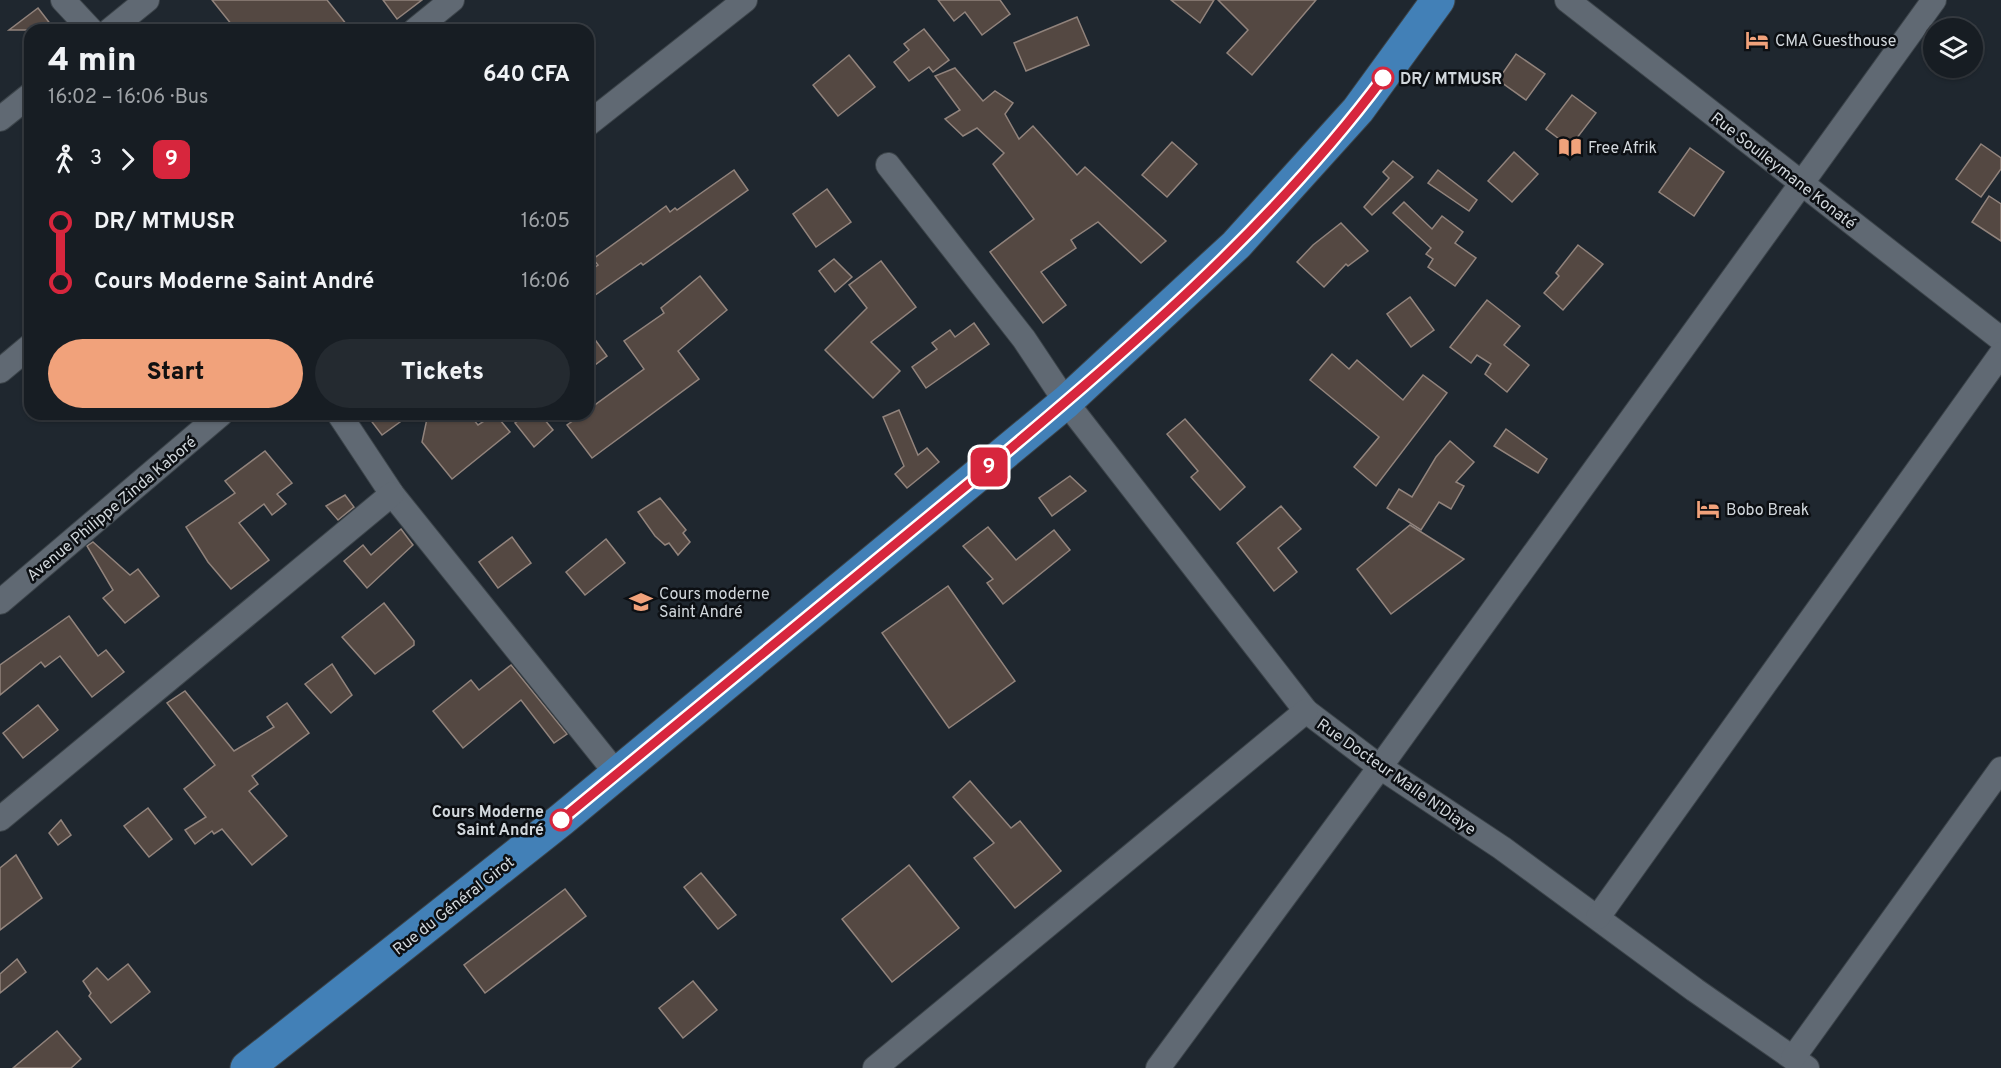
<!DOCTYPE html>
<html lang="en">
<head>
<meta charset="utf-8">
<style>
  body { margin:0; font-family:Overpass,sans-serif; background:#242a30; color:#f1f3f6; height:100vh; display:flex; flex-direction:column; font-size:22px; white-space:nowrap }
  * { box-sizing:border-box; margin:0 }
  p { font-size:20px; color:#9ea2a6 }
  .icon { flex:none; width:33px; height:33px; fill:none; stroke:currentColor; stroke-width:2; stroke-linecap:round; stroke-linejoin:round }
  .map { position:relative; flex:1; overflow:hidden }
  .drawer { position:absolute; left:24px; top:24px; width:570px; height:396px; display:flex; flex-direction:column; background:#171d23; border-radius:18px; box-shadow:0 2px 4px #0004,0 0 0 2px #363b41 }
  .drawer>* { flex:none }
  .badge { padding:0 12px; border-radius:9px; font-size:21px; line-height:39px }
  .tools { position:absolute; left:1923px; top:18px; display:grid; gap:12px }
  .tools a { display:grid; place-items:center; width:60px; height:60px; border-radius:50%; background:#171d23; box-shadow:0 2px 4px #0004,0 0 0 2px #363b41; font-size:30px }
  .map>.badge { position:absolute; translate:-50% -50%; box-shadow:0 0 0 3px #fff }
  .legs { display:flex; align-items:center; gap:9px; height:66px; padding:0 24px; font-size:20px }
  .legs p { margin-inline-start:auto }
  .head { display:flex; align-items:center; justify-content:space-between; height:102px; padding:0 24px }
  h1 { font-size:33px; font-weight:800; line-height:45px }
  .cta { display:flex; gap:12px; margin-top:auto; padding:12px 24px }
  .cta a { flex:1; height:69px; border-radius:36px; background:#f1a27b; color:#111; font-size:24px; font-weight:800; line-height:69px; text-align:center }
  .cta a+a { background:#242a30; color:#f1f3f6 }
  ul { padding:0 24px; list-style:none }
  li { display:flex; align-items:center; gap:21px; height:60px; font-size:22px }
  li i { display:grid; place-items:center; width:9px; height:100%; margin:0 8px; background:currentColor }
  li i::after { content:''; width:15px; height:15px; margin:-8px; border:4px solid; border-radius:50%; background:#171d23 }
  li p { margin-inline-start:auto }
  li:first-child i { background:linear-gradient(#0000 50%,currentColor 0) }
  li:last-child i { background:linear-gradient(currentColor 50%,#0000 0) }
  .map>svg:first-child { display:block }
  .building { fill:#544842; stroke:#91837c; stroke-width:1.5 }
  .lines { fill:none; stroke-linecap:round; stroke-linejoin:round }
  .minor-casing { stroke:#3c444a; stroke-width:26 }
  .trunk-casing { stroke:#3c444a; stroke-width:35 }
  .minor { stroke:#606973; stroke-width:24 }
  .trunk { stroke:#4280b7; stroke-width:33 }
  .line-1-casing { stroke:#fff; stroke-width:14 }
  .line-1 { stroke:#d7263d; stroke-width:9 }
  .stop-1-dot { fill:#fff; stroke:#d7263d; stroke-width:3 }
  .labels { text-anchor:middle; stroke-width:5; stroke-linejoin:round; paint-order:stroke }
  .poi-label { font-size:16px; fill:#d1d7dc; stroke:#0c0f13; text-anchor:start }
  .stop-label { font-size:16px; font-weight:bold; fill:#d1d7dc; stroke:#0c0f13; text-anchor:start }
  .street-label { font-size:16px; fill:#d1d7dc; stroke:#0c0f13 }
</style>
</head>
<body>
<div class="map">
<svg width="2001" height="1068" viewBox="0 0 2001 1068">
  <rect width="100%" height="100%" fill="#1f272f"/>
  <g class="building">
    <polygon points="212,0 327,0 351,30 236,30"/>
    <polygon points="383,0 422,0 397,19"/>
    <polygon points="938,0 1000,0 1010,14 982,35 965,12 954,21"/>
    <polygon points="1171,0 1214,0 1200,23"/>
    <polygon points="1218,0 1316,0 1252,75 1227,53 1248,30"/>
    <polygon points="38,8 55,30 9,30"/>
    <polygon points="1077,17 1089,45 1026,71 1014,43"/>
    <polygon points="924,29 949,60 933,72 929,67 909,81 894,62 909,50 904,44"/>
    <polygon points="1516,54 1545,74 1526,100 1498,80"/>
    <polygon points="849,55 875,87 838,116 813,85"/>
    <polygon points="955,68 983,101 995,91 1013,103 1005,114 1019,139 1033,126 1077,175 1085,167 1166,241 1141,263 1098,222 1071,240 1076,248 1041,272 1066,305 1043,323 990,252 1034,219 993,164 1004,153 977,128 963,136 945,119 960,110 935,76"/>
    <polygon points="1572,95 1596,113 1570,147 1546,129"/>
    <polygon points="1172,142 1197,164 1167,197 1142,175"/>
    <polygon points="1981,144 2001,158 2001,169 1981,197 1956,179"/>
    <polygon points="1690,148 1724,172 1694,216 1659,192"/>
    <polygon points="1514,152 1538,174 1512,202 1488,181"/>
    <polygon points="1393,161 1413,177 1372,215 1364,207 1389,178 1383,172"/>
    <polygon points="734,170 748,190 643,265 641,263 588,300 588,272 598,265 593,259 666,206 670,212 675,208 677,210"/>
    <polygon points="1438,170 1477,200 1469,211 1428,183"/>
    <polygon points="827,189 851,222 816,247 793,214"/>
    <polygon points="1989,196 2001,204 2001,241 1972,222"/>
    <polygon points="1404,202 1432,229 1442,216 1463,232 1455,243 1476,258 1455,286 1428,267 1433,259 1426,254 1431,248 1393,213"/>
    <polygon points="1341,223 1368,251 1348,266 1346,264 1324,287 1297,262 1313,245"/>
    <polygon points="1578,245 1603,264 1563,310 1544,293 1559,276 1556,273"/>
    <polygon points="834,259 852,277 835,292 819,271"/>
    <polygon points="881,261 916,307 871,342 900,371 873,398 825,350 867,308 849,285"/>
    <polygon points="700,276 727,310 678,351 699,379 592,458 567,425 583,414 588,414 588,410 644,369 624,341 664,313 661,308"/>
    <polygon points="1410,297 1434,330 1411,347 1387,314"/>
    <polygon points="1487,300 1520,326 1504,345 1529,365 1507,392 1485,374 1491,364 1477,355 1471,363 1450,347"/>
    <polygon points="974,323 989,344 926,388 912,367 937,349 932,343 950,330 955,337"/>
    <polygon points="588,330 607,356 588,370"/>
    <polygon points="1332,354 1349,369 1357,360 1403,400 1423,375 1447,393 1376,486 1354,467 1379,437 1310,380"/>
    <polygon points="899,410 918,455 927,448 939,462 907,488 895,474 904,466 883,417"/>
    <polygon points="366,414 411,414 382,435"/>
    <polygon points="428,414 469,414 478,425 495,414 510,432 452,479 422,442"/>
    <polygon points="528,414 540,414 553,430 534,447 515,423"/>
    <polygon points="1185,419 1245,487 1220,510 1191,477 1198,471 1167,434"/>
    <polygon points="1506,429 1547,459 1538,473 1494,446"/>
    <polygon points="1450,441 1474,462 1456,482 1464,486 1451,509 1439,502 1421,530 1387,508 1399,489 1412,497 1436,457"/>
    <polygon points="265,451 292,483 277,494 286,504 272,515 264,504 239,523 269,560 231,589 208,562 186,527 235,493 225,481"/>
    <polygon points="1070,476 1086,491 1052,516 1039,498"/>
    <polygon points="345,495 354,507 338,520 326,506"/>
    <polygon points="660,498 686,530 683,533 690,542 678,555 669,543 665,545 655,536 638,512"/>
    <polygon points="1281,506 1301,529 1278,548 1297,572 1274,591 1237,543"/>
    <polygon points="1410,525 1464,559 1391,614 1357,569"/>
    <polygon points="988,527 1016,560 1054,530 1070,550 1003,604 987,583 993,579 963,546"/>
    <polygon points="401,529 413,545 367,588 344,561 363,545 371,555"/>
    <polygon points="512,537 531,563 498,588 479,562"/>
    <polygon points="606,539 625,563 585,595 566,572"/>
    <polygon points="93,542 130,575 138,569 159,596 125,623 103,598 113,590 87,546"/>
    <polygon points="948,586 1015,681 949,728 882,633"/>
    <polygon points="384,603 414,641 414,645 375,674 342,637"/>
    <polygon points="69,616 98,656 106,650 124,672 92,697 60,656 45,667 41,662 0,695 0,665"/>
    <polygon points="332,664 352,695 331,713 305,684"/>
    <polygon points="511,665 567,734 554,743 521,700 463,748 433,711 471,680 479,690"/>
    <polygon points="185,691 234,751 274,727 267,717 287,703 309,733 252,776 258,784 249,791 287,836 252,865 222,829 214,834 212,831 195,844 185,830 206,817 184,789 215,765 167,703"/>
    <polygon points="38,705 58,730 23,758 3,733"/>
    <polygon points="970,781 1011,828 1020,821 1061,871 1015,908 974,858 994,843 953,797"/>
    <polygon points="148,808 172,839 149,857 124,826"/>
    <polygon points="61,820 71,835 58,845 49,833"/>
    <polygon points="16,855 42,898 0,930 0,868"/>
    <polygon points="909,865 959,928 892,982 842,919"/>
    <polygon points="701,873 736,915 718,929 684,887"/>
    <polygon points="565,889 586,916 485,993 464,965"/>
    <polygon points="17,959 26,972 0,993 0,974"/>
    <polygon points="128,964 150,992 111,1023 89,996 91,993 83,981 97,968 108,980"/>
    <polygon points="693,981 717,1010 683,1038 659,1008"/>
    <polygon points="57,1031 81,1059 71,1068 13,1068"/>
  </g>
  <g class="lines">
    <g class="minor-casing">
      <g id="minor">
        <polyline points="63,0 91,30"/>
        <polyline points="1567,0 2001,339"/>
        <polyline points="110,30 147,0"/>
        <polyline points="415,30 452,0"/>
        <polyline points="0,119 30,95"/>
        <polyline points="588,124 745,0"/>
        <polyline points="888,165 1024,339 1066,402 1306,711 1380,767 1502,848 1695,990 1807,1068"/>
        <polyline points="0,371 30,346"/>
        <polyline points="339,414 392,494 617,774"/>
        <polyline points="0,602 221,414"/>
        <polyline points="0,819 392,494"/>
        <polyline points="1598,917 2001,354"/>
        <polyline points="1793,1058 2001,769"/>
        <polyline points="875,1068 1306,711"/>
        <polyline points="1158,1068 1380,767 1934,0"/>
      </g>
    </g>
    <g class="trunk-casing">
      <polyline id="trunk" points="247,1068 561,820 1066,402 1236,245 1358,110 1438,0"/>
    </g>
    <use href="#minor" class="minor"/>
    <use href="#trunk" class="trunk"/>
  </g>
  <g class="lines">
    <g class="line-1-casing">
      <path id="line-1" d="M561 820C700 705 840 591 978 476 1122 355 1270 229 1383 78"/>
    </g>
    <use href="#line-1" class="line-1"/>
  </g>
  <defs>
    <g id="hotel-bare" transform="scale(1.8)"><path d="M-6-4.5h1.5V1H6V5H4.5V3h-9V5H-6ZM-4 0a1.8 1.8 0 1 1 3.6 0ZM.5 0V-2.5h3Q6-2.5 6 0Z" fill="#f1a27b" stroke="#0c0f13" stroke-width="2.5" paint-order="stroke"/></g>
    <g id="library-bare" transform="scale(1.8)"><path d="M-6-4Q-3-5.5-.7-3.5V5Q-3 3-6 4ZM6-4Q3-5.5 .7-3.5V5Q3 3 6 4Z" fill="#f1a27b" stroke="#0c0f13" stroke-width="2.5" paint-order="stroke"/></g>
    <g id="school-bare" transform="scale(1.8)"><path d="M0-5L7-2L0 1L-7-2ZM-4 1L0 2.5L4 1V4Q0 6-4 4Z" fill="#f1a27b" stroke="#0c0f13" stroke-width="2.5" paint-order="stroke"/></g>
  </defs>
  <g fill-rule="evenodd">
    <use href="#hotel-bare" x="1757" y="40"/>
    <use href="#library-bare" x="1570" y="147"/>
    <use href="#hotel-bare" x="1708" y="509"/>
    <use href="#school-bare" x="641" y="602"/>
  </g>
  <g class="stop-1-dot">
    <circle cx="1383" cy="78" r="10"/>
    <circle cx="561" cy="820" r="10"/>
  </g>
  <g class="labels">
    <g class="poi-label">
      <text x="1775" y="46">CMA Guesthouse</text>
      <text x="1588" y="153">Free Afrik</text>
      <text x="1726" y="515">Bobo Break</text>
      <text x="659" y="599">Cours moderne<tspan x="659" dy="18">Saint André</tspan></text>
    </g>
    <g class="stop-label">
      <text x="1400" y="84">DR/ MTMUSR</text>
      <text x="544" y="817" text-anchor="end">Cours Moderne<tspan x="544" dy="18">Saint André</tspan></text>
    </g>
    <g class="street-label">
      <text transform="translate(1784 170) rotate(38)" y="6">Rue Soulleymane Konaté</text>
      <text transform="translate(111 508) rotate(-40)" y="6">Avenue Philippe Zinda Kaboré</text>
      <text transform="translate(1397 776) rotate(35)" y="6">Rue Docteur Malle N'Diaye</text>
      <text transform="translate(453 905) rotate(-38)" y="6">Rue du Général Girot</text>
    </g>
  </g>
</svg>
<div class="tools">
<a><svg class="icon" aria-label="layers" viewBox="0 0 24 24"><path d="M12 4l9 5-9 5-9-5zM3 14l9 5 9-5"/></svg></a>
</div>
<b class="badge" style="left:989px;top:467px;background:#d7263d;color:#fff">9</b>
<section class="drawer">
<div class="head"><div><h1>4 min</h1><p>16:02 – 16:06 · Bus</p></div><b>640 CFA</b></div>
<div class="legs"><svg class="icon" aria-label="walk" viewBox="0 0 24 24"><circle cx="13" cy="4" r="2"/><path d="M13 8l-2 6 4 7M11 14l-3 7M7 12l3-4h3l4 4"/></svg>3<svg class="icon" aria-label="forward" viewBox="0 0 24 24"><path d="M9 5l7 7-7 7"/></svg><b class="badge" style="background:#d7263d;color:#fff">9</b></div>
<ul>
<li><i style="color:#d7263d"></i><b>DR/ MTMUSR</b><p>16:05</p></li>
<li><i style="color:#d7263d"></i><b>Cours Moderne Saint André</b><p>16:06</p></li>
</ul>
<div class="cta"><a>Start</a><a>Tickets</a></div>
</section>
</div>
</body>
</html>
